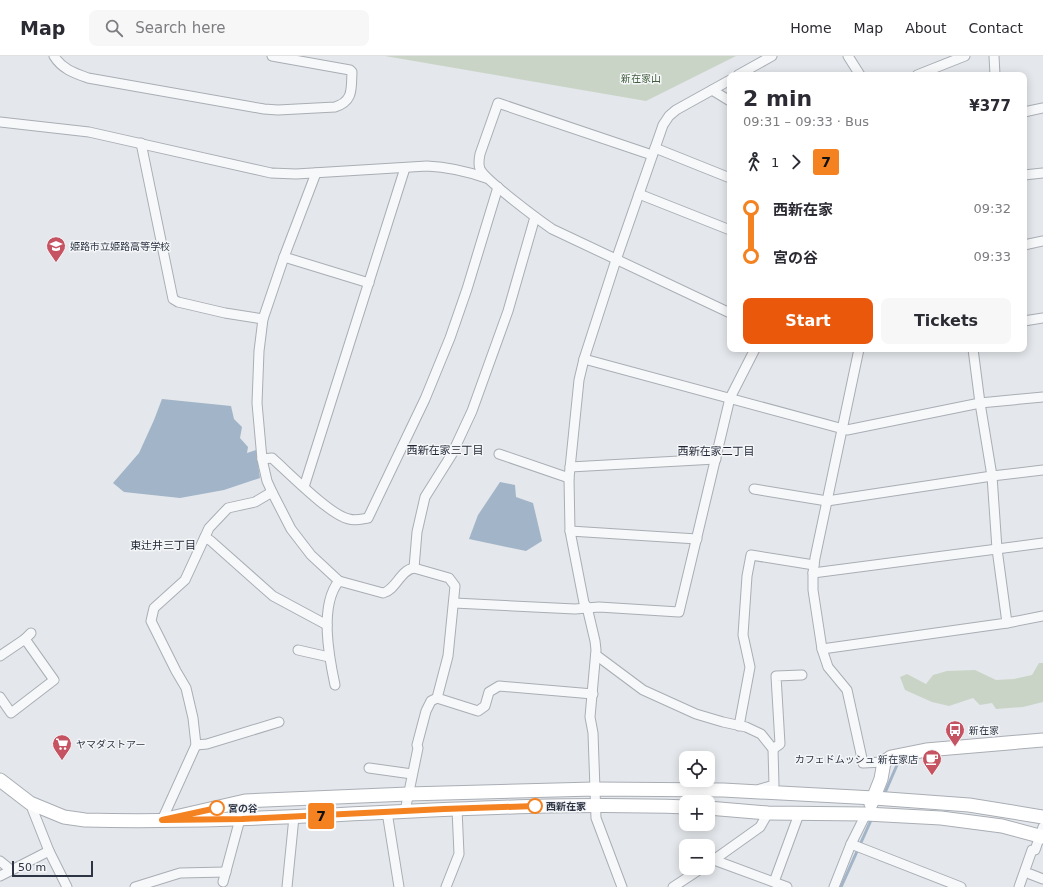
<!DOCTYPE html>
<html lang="en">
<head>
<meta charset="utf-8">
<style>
  body { margin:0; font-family:"DejaVu Sans","Noto Sans JP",sans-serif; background:#f7f7f7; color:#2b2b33; height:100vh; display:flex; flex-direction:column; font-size:15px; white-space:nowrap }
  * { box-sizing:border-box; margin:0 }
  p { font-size:13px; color:#7c7c81 }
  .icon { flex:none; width:22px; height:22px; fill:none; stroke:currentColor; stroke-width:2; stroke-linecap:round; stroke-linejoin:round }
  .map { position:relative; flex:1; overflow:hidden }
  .side { position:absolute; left:727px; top:16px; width:300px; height:280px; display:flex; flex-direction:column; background:#fff; border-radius:8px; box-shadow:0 2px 10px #0003 }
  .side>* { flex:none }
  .badge { padding:0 8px; border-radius:3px; font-size:14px; line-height:26px }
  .buttons { position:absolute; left:679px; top:695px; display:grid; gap:8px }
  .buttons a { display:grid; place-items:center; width:36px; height:36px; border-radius:8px; background:#fff; box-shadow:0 2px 10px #0003; font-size:20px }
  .scale { position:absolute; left:12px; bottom:10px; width:81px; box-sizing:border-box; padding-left:4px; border:2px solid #2d3443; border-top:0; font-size:11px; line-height:14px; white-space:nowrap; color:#2d3443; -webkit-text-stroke:3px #f4f6f8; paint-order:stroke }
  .map>.badge { position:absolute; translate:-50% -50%; box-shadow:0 0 0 2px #fff }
  .legs { display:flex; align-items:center; gap:6px; height:44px; padding:0 16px; font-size:13px }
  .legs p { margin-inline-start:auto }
  .headline { display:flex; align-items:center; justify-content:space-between; height:68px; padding:0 16px }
  h1 { font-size:22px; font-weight:800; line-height:30px }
  .cta { display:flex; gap:8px; margin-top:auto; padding:8px 16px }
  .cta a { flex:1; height:46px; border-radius:8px; background:#ea580c; color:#fff; font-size:16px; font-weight:800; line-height:46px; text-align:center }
  .cta a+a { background:#f7f7f7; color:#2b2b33 }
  ul { padding:0 16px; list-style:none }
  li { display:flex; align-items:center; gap:14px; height:48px; font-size:15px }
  li i { display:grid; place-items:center; width:6px; height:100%; margin:0 5px; background:currentColor }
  li i::after { content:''; width:10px; height:10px; margin:-5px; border:3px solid; border-radius:50%; background:#fff }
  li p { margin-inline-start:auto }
  li:first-child i { background:linear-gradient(#0000 50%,currentColor 0) }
  li:last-child i { background:linear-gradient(currentColor 50%,#0000 0) }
  header { display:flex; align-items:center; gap:24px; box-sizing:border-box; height:56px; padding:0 20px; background:#fff; border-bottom:1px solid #e1e1e2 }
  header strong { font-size:19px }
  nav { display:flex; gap:22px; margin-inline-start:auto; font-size:14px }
  .search { width:280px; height:36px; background:#f7f7f7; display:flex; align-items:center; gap:10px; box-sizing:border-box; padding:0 14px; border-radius:8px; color:#7c7c81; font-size:15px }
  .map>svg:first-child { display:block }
  .green { fill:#c9d4c6 }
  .water { fill:#a2b4c8 }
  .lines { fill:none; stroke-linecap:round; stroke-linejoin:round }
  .stream { stroke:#a2b4c8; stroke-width:3 }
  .street-casing { stroke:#a9aeb5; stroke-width:11 }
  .secondary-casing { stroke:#a9aeb5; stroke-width:15 }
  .street { stroke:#f7f8fa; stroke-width:9 }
  .secondary { stroke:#fff; stroke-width:13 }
  .line-1-casing { stroke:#fff; stroke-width:9 }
  .line-1 { stroke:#f58220; stroke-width:6 }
  .stop-1-dot { fill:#fff; stroke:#f58220; stroke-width:2 }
  .labels { text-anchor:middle; stroke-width:3; stroke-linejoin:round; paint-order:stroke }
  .park-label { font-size:10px; fill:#415d3b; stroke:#f4f6f8 }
  .poi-label { font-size:10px; fill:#2d3443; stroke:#f4f6f8; text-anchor:start }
  .stop-label { font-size:10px; font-weight:bold; fill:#2d3443; stroke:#f4f6f8; text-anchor:start }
  .neighbourhood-label { font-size:11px; fill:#1f2534; stroke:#f4f6f8 }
</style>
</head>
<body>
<header>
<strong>Map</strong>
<div class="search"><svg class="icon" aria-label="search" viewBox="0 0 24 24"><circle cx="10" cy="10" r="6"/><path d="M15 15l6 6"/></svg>Search here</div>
<nav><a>Home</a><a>Map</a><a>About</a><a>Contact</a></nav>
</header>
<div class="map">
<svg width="1043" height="831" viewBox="0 0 1043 831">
  <rect width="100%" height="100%" fill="#e4e7eb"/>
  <g class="green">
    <polygon points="385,0 736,0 646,45"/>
    <polygon points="1039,607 1043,607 1043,646 1023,651 996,653 992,647 980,649 973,642 949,650 932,646 905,634 900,621 907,618 926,628 933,619 947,615 975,614 996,624 1014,623 1032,619"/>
  </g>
  <g class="water">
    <polygon points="162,343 231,350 234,363 242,371 240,382 248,391 247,397 256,394 260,422 224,434 180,442 124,436 113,427 139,397 154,364"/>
    <polygon points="500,426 515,429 516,441 533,447 542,485 526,495 469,483 478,459"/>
  </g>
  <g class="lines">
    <g class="stream">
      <polyline points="884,739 897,709 897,706"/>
      <polyline points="841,831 872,762"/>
    </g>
    <g class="street-casing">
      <g id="street">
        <path d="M54 0C62 13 74 17 88 22L264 53 278 54 335 51C354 45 351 32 352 16L350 14 272 0"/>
        <polyline points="848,0 860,19"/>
        <polyline points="994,0 995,19"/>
        <polyline points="738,19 772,0"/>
        <polyline points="917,19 965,0"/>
        <polyline points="712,34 730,45"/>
        <polyline points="1024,56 1043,52"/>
        <path d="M0 66 89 76 271 117 296 118 427 110C448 111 466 115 486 122"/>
        <polyline points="141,87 173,243 178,246 225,257 263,263"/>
        <polyline points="655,92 730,122"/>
        <path d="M652 99 498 47 480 98C479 103 478 108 480 113 485 124 539 164 552 173L730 257"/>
        <path d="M316 117 284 201 263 263 259 295 257 347 262 403 267 425 272 436 291 473 311 499 339 525 383 537C396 534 400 514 414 512L449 522 455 530 448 600 437 642 431 645 426 655 417 689 418 692 405 755"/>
        <polyline points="1024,119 1043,117"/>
        <polyline points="639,138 730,174"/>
        <polyline points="1024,189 1043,185"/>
        <polyline points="284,201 369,227"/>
        <polyline points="1024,265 1043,262"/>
        <polyline points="859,293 815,502 813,517 813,534 822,593 828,611 847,634 863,707 884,706"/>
        <polyline points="584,303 847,374 980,347 1043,341"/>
        <polyline points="499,398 569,422"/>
        <path d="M262 403 272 402C288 416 331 460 349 463 355 465 362 463 368 462L425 343 450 282 467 233 498 131"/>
        <polyline points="570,411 716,403"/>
        <polyline points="304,431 405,112"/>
        <polyline points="754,433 827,445 992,420 1043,414"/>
        <polyline points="570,475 697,483"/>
        <polyline points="205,481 211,485 273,540 327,569"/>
        <polyline points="414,512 417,476 425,441 452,398 472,355 508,255 535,161"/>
        <polyline points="813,517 1043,487"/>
        <polyline points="454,547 575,553 599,551 679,556 730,342 755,293"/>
        <polyline points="1007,567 1043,560"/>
        <polyline points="822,593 1007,567 997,493 992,420 980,347 973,293"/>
        <polyline points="298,594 329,601"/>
        <polyline points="596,599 643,634 696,658 723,666 746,671 761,678 773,693 774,729 760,733"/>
        <polyline points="0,600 25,583 31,577"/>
        <path d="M335 629C329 601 319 549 339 525"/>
        <polyline points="0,641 11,657 54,624 25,583"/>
        <polyline points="437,642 478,655 485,650 489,636 499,630 593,638"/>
        <polyline points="739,670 750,611 743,579 747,520 751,499 814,509"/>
        <polyline points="196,689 207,688 279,666"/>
        <polyline points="773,693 780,688 776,620 802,619"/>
        <polyline points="369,712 412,718"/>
        <polyline points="30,747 49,795 67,831"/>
        <polyline points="387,756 399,831"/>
        <polyline points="162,764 196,689 193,662 186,632 176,615 151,565 154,552 185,524 209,472 228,452 255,446 272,436"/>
        <polyline points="851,788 961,831"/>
        <polyline points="714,804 787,831"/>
        <polyline points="0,805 11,814"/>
        <polyline points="708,808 760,771 768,757"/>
        <polyline points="1030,818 1043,823"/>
        <polyline points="0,820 49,795"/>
        <polyline points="223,826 240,763"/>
        <polyline points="774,826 799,758"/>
        <polyline points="135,831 180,817 226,816"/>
        <polyline points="287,831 294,761"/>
        <polyline points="446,831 459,798 457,753"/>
        <polyline points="622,831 596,762 593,677 590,661 596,594 595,585 587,551 584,547 570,475 569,422 579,324 584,303 616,204 663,69 669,60 676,54 730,24"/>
        <polyline points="673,831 702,812"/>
        <polyline points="834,831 851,788 866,758"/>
        <polyline points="1019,831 1032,794 1035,794 1043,771"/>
      </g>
    </g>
    <g class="secondary-casing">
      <g id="secondary">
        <path d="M0 724 30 747 64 761 85 764C285 769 485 743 686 751"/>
        <polyline points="871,748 881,723 884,706 891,701 926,694 1043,684"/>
        <polyline points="708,752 768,757 866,758 941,762 1002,770 1043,781"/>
        <polyline points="162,764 245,745 408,738 594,733 723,734 874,742 969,749 1043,761"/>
      </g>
    </g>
    <use href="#street" class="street"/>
    <use href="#secondary" class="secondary"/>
  </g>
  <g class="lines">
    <g class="line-1-casing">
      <polyline id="line-1" points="217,752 162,764 242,763 444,753 535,750"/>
    </g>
    <use href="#line-1" class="line-1"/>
  </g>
  <defs>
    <g id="school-pin" transform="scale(1)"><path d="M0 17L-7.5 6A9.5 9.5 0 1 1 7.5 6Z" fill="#c65362" stroke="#f4f6f8"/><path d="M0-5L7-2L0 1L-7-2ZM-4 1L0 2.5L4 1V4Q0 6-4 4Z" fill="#fff"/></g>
    <g id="bus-pin" transform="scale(1)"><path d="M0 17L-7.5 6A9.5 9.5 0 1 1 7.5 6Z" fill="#c65362" stroke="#f4f6f8"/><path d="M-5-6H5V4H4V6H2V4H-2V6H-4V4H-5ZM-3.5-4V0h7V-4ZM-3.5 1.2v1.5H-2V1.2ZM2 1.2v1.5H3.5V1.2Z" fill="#fff"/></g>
    <g id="supermarket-pin" transform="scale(1)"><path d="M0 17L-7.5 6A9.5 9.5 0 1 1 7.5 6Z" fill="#c65362" stroke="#f4f6f8"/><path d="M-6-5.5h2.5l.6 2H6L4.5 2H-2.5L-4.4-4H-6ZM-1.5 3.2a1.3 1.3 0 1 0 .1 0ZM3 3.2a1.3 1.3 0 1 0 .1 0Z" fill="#fff"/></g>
    <g id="cafe-pin" transform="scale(1)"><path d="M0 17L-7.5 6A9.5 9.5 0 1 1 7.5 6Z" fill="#c65362" stroke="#f4f6f8"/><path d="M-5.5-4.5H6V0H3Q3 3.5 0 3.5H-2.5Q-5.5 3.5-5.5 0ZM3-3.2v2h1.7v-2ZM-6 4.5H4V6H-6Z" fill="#fff"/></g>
  </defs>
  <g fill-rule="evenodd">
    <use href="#school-pin" x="56" y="190"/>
    <use href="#bus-pin" x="955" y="674"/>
    <use href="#supermarket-pin" x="62" y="688"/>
    <use href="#cafe-pin" x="932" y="703"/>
  </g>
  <g class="stop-1-dot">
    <circle cx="535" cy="750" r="7"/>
    <circle cx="217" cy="752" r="7"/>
  </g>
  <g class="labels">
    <g class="park-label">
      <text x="641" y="26">新在家山</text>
    </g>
    <g class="poi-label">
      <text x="70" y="194">姫路市立姫路高等学校</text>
      <text x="969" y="678">新在家</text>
      <text x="76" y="692">ヤマダストアー</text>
      <text x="918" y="707" text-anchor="end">カフェドムッシュ 新在家店</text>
    </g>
    <g class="stop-label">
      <text x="546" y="754">西新在家</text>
      <text x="228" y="756">宮の谷</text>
    </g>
    <g class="neighbourhood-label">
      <text x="445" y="398">西新在家三丁目</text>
      <text x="716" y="399">西新在家二丁目</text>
      <text x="163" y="493">東辻井三丁目</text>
    </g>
  </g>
</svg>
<div class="buttons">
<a><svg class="icon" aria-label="locate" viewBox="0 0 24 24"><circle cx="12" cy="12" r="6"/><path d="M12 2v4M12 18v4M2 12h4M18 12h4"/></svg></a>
<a>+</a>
<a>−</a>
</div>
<div class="scale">50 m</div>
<b class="badge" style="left:321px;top:760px;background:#f58220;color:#111">7</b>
<section class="side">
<div class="headline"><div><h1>2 min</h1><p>09:31 – 09:33 · Bus</p></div><b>¥377</b></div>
<div class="legs"><svg class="icon" aria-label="walk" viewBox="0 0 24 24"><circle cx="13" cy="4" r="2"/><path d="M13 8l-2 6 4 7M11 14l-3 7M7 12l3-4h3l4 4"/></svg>1<svg class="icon" aria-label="forward" viewBox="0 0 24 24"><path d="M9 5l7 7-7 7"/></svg><b class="badge" style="background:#f58220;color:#111">7</b></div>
<ul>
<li><i style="color:#f58220"></i><b>西新在家</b><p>09:32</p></li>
<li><i style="color:#f58220"></i><b>宮の谷</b><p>09:33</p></li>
</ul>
<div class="cta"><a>Start</a><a>Tickets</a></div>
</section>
</div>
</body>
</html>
